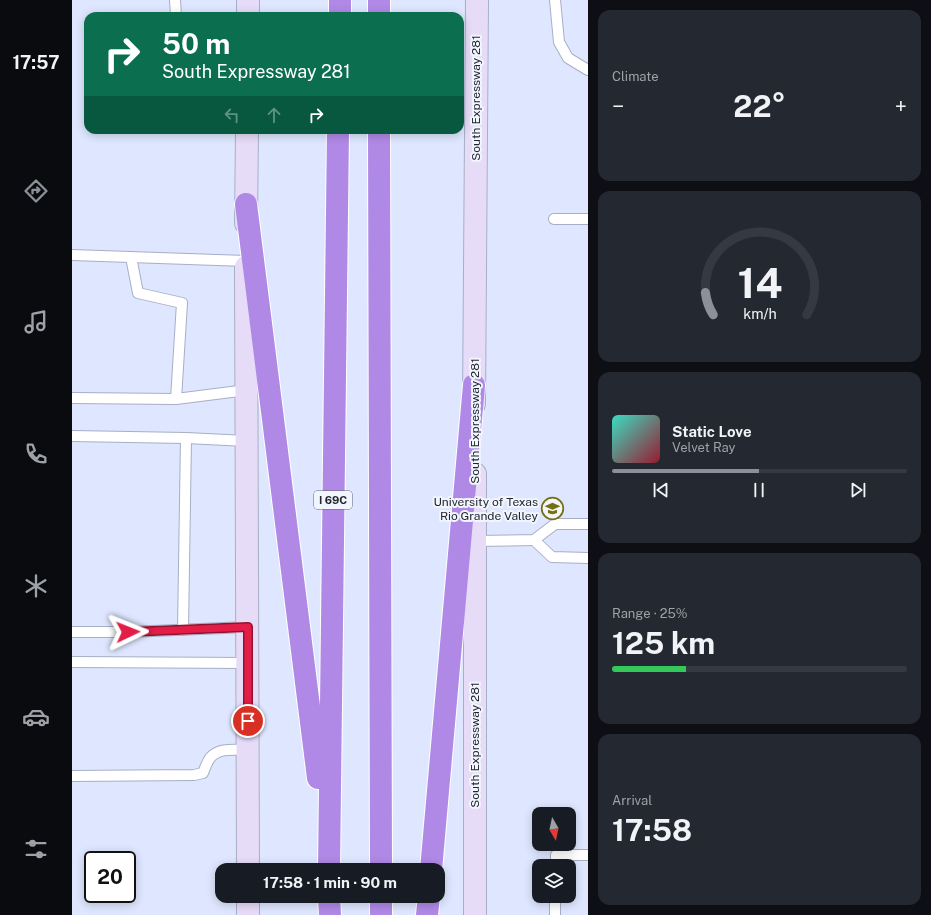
<!DOCTYPE html>
<html lang="en">
<head>
<meta charset="utf-8">
<style>
	body { margin:0; font-family:"Public Sans",sans-serif; background:#242831; color:#f1f3f6; height:100vh; display:flex; flex-direction:column; font-size:15px; white-space:nowrap }
	* { box-sizing:border-box; margin:0 }
	p { font-size:13px; color:#9ea1a6 }
	.icon { flex:none; width:22px; height:22px; fill:none; stroke:currentColor; stroke-width:2; stroke-linecap:round; stroke-linejoin:round }
	.map { position:relative; flex:1; overflow:hidden }
	.details { display:flex; flex-direction:column; gap:10px; padding:10px; background:#0d0f14; width:343px }
	.details>* { flex:none }
	.hud { position:absolute; left:12px; top:12px; width:380px; height:122px; border-radius:12px; box-shadow:0 2px 10px #0003; background:#0b6e4f; color:#fff; overflow:hidden }
	.needle { width:26px; rotate:171deg }
	.controls { position:absolute; left:460px; top:807px; display:grid; gap:8px }
	.controls a { display:grid; place-items:center; width:44px; height:44px; border-radius:8px; background:#171b24; box-shadow:0 2px 10px #0003; font-size:20px }
	.speed { position:absolute; left:12px; top:851px; display:flex; gap:8px; font-size:20px; font-weight:700; text-align:center }
	.speed>* { display:grid; place-content:center; width:52px; height:52px; border-radius:50%; background:#171b24; box-shadow:0 2px 10px #0003; line-height:1 }
	.speed .limit { border:2px solid #111; border-radius:6px; background:#fff; color:#111 }
	.pin { position:absolute; display:grid; place-items:center; width:34px; height:34px; color:#fff; margin:-17px; border:2px solid #fff; border-radius:50%; box-shadow:0 1px 4px #0007 }
	.me { position:absolute; width:44px; margin:-22px; rotate:88deg; stroke-linejoin:round; filter:drop-shadow(0 0 3px #0008) }
	.turn { display:flex; align-items:center; gap:14px; height:84px; padding:0 12px; font-size:18px }
	.turn .icon { width:52px; height:52px; stroke-width:2.5 }
	.turn b { display:block; font-size:28px; line-height:34px }
	.lanes { display:flex; align-items:center; height:38px; padding:0 12px; background:#0003; justify-content:center; gap:20px; direction:ltr }
	.lanes .off { opacity:.35 }
	.big { font-size:30px; font-weight:700; line-height:1.1 }
	.details .tile { flex:1; display:flex; flex-direction:column; justify-content:center; gap:6px; min-width:0; padding:0 14px; border-radius:12px; background:#242831 }
	.details .dial { align-items:center; gap:0 }
	.dial svg { height:104px; overflow:visible; fill:none; stroke:#363941; stroke-width:7; stroke-linecap:round; text-anchor:middle }
	.dial text { fill:#f1f3f6; stroke:none }
	.song { display:flex; align-items:center; gap:12px }
	.cover { width:48px; height:48px; border-radius:6px; background:linear-gradient(135deg,hsl(170 70% 55%),hsl(350 70% 35%)) }
	.played { height:4px; border-radius:2px; background:linear-gradient(90deg,#8c9099 50%,#363941 50%) }
	.keys { display:flex; justify-content:space-around; direction:ltr }
	.heat { display:flex; justify-content:space-between; align-items:center; font-size:22px; direction:ltr }
	.charge { height:6px; border-radius:3px; background:linear-gradient(90deg,#34c759 25%,#363941 0) }
	.trip { position:absolute; left:143px; top:863px; width:230px; height:40px; border-radius:12px; background:#171b24; box-shadow:0 2px 10px #0003; font-weight:700; line-height:40px; text-align:center }
	main { display:flex; flex:1; min-height:0 }
	.tab-bar { display:flex; flex-direction:column; width:72px; justify-content:space-around; align-items:center; background:#090b0e; color:#9ea1a6 }
	.tab-bar .icon { width:28px; height:28px }
	.tab-bar .selected { color:#8c9099 }
	.tab-bar b { font-size:18px; color:#f1f3f6 }
	.map>svg:first-child { display:block }
	.lines { fill:none; stroke-linecap:round; stroke-linejoin:round }
	.lane-casing { stroke:#a7afc5; stroke-width:12 }
	.secondary-casing { stroke:#a7afc5; stroke-width:24 }
	.highway-casing { stroke:#fff; stroke-width:24 }
	.lane { stroke:#fff; stroke-width:10 }
	.secondary { stroke:#e7dcf8; stroke-width:22 }
	.highway { stroke:#b089e6; stroke-width:22 }
	.route-casing { stroke:#92132f; stroke-width:10 }
	.route { stroke:#e11d48; stroke-width:7 }
	.labels { text-anchor:middle; dominant-baseline:central; stroke-width:4; stroke-linejoin:round; paint-order:stroke }
	.shield { fill:#f1f5fe; stroke:#61646c; stroke-width:1 }
	.shield-label { font-size:11px; font-weight:bold; fill:#23262e }
	.street-label { font-size:12px; fill:#23262e; stroke:#f1f5fe }
	.poi-label { font-size:12px; fill:#23262e; stroke:#f1f5fe; text-anchor:end }
</style>
</head>
<body>
<main>
<nav class="tab-bar">
<b>17:57</b>
<svg class="icon selected" aria-label="directions" viewBox="0 0 24 24"><path d="M12 3l9 9-9 9-9-9zM9 14v-3h6M13 9l2 2-2 2"/></svg>
<svg class="icon" aria-label="music" viewBox="0 0 24 24"><path d="M9 18V5l10-2v13"/><circle cx="6" cy="18" r="3"/><circle cx="16" cy="16" r="3"/></svg>
<svg class="icon" aria-label="phone" viewBox="0 0 24 24"><path d="M5 4h4l2 5-3 2q2 4 5 5l2-3 5 2v4C11 20 4 13 5 4z"/></svg>
<svg class="icon" aria-label="climate" viewBox="0 0 24 24"><path d="M12 3v18M4 7l16 10M4 17L20 7"/></svg>
<svg class="icon" aria-label="car" viewBox="0 0 24 24"><path d="M5 17H2v-5l4-1 3-4h7l3 4 3 1v5h-3M9 17h6M6 11h13"/><circle cx="7" cy="17" r="2"/><circle cx="17" cy="17" r="2"/></svg>
<svg class="icon" aria-label="filters" viewBox="0 0 24 24"><path d="M4 7h16M4 17h16"/><circle cx="9" cy="7" r="2"/><circle cx="15" cy="17" r="2"/></svg>
</nav>
<div class="map">
<svg width="516" height="915" viewBox="0 0 516 915">
	<rect width="100%" height="100%" fill="#dee7ff"/>
	<g class="lines">
		<defs>
			<g id="lane">
				<polyline points="103,0 104,16"/>
				<polyline points="483,0 487,42 496,58 516,70"/>
				<polyline points="482,219 516,219"/>
				<polyline points="0,255 174,261"/>
				<polyline points="59,257 66,293 110,303 104,399 175,390"/>
				<polyline points="0,398 104,399"/>
				<polyline points="0,436 114,438 175,441"/>
				<polyline points="462,540 480,557 516,558"/>
				<polyline points="403,541 462,540 483,524 516,524"/>
				<polyline points="111,630 114,438"/>
				<polyline points="0,632 56,632 176,627"/>
				<polyline points="0,662 176,663"/>
				<path d="M 0,776 L 122,775 L 131,773 C 133,768 135,762 138,758 C 147,747 163,750 176,750"/>
				<polyline points="484,866 484,855 516,855"/>
				<polyline points="483,915 483,896"/>
			</g>
			<g id="secondary">
				<polyline points="176,16 176,0"/>
				<polyline points="174,223 175,130"/>
				<polyline points="174,267 176,870"/>
				<polyline points="402,404 405,0"/>
				<polyline points="403,474 403,915"/>
				<polyline points="176,896 176,915"/>
			</g>
			<g id="highway">
				<polyline points="307,0 307,16"/>
				<polyline points="268,16 268,0"/>
				<polyline points="307,130 309,870"/>
				<polyline points="174,204 246,778"/>
				<polyline points="257,870 266,130"/>
				<polyline points="359,870 402,385"/>
				<polyline points="257,896 258,915"/>
				<polyline points="309,896 309,915"/>
				<polyline points="355,915 357,896"/>
			</g>
		</defs>
		<use href="#lane" class="lane-casing"/>
		<use href="#secondary" class="secondary-casing"/>
		<use href="#highway" class="highway-casing"/>
		<use href="#lane" class="lane"/>
		<use href="#secondary" class="secondary"/>
		<use href="#highway" class="highway"/>
	</g>
	<g class="lines">
		<defs>
			<polyline id="route" points="56,632 176,627 176,721"/>
		</defs>
		<use href="#route" class="route-casing"/>
		<use href="#route" class="route"/>
	</g>
	<defs>
		<symbol id="university-ring" viewBox="-11 -11 22 22"><circle r="9.5" fill="#f1f5fe" stroke="#766f0e" stroke-width="1.5"/><path d="M0-5L7-2L0 1L-7-2ZM-4 1L0 2.5L4 1V4Q0 6-4 4Z" fill="#766f0e"/></symbol>
	</defs>
	<g fill-rule="evenodd">
		<use href="#university-ring" x="468" y="496" width="25" height="25"/>
	</g>
	<g class="labels">
		<rect class="shield" x="242" y="491" width="38" height="18" rx="3"/>
		<g class="shield-label">
			<text x="261" y="500">I 69C</text>
		</g>
		<g class="street-label">
			<text transform="translate(404 98) rotate(-90)">South Expressway 281</text>
			<text transform="translate(403 421) rotate(-90)">South Expressway 281</text>
			<text transform="translate(403 745) rotate(-90)">South Expressway 281</text>
		</g>
		<g class="poi-label">
			<text x="466" y="502">University of Texas<tspan x="466" dy="14">Rio Grande Valley</tspan></text>
		</g>
	</g>
</svg>
<div class="controls">
<a><svg class="needle" viewBox="-14 -14 28 28"><path d="M0-13l5 13h-10z" fill="#e53935"/><path d="M0 13l5-13h-10z" fill="#9ea1a6"/></svg></a>
<a><svg class="icon" aria-label="layers" viewBox="0 0 24 24"><path d="M12 4l9 5-9 5-9-5zM3 14l9 5 9-5"/></svg></a>
</div>
<div class="speed"><div class="limit">20</div></div>
<div class="pin" style="left:176px;top:721px;background:#d93025"><svg class="icon" aria-label="arrive" viewBox="0 0 24 24"><path d="M6 21V4h12l-3 4 3 4H6"/></svg></div>
<svg class="me" style="left:56px;top:632px" viewBox="-20 -20 40 40"><path d="M0-17L14 15 0 8-14 15z" fill="#e11d48" stroke="#fff" stroke-width="4"/></svg>
<div class="trip">17:58 · 1 min · 90 m</div>
<div class="hud">
<div class="turn"><svg class="icon" aria-label="right" viewBox="0 0 24 24"><path d="M7 20v-9h11M14 6l5 5-5 5"/></svg><div><b>50 m</b>South Expressway 281</div></div>
<div class="lanes"><svg class="icon off" aria-label="left" viewBox="0 0 24 24"><path d="M17 20v-9H6M10 6l-5 5 5 5"/></svg><svg class="icon off" aria-label="ahead" viewBox="0 0 24 24"><path d="M12 20V5M6 11l6-6 6 6"/></svg><svg class="icon" aria-label="right" viewBox="0 0 24 24"><path d="M7 20v-9h11M14 6l5 5-5 5"/></svg></div>
</div>
</div>
<section class="details">
<div class="tile"><p>Climate</p>
<div class="heat"><a>−</a><b class="big">22°</b><a>+</a></div>
</div>
<div class="tile dial"><svg viewBox="0 0 100 80">
<path d="M14 69A42 42 0 1 1 86 69"/>
<path d="M14 69A42 42 0 0 1 8 52" stroke="#8c9099"/>
<text x="50" y="56" font-size="32" font-weight="700">14</text>
<text x="50" y="72" font-size="11">km/h</text>
</svg></div>
<div class="tile">
<div class="song"><i class="cover"></i><div><b>Static Love</b><p>Velvet Ray</p></div></div>
<div class="played"></div>
<div class="keys"><svg class="icon" aria-label="previous" viewBox="0 0 24 24"><path d="M18 5L8 12l10 7zM5 5v14"/></svg><svg class="icon" aria-label="pause" viewBox="0 0 24 24"><path d="M8 5v14M16 5v14"/></svg><svg class="icon" aria-label="next" viewBox="0 0 24 24"><path d="M6 5l10 7-10 7zM19 5v14"/></svg></div>
</div>
<div class="tile"><p>Range · 25%</p><b class="big">125 km</b><div class="charge"></div></div>
<div class="tile"><p>Arrival</p><b class="big">17:58</b></div>
</section>
</main>
</body>
</html>
